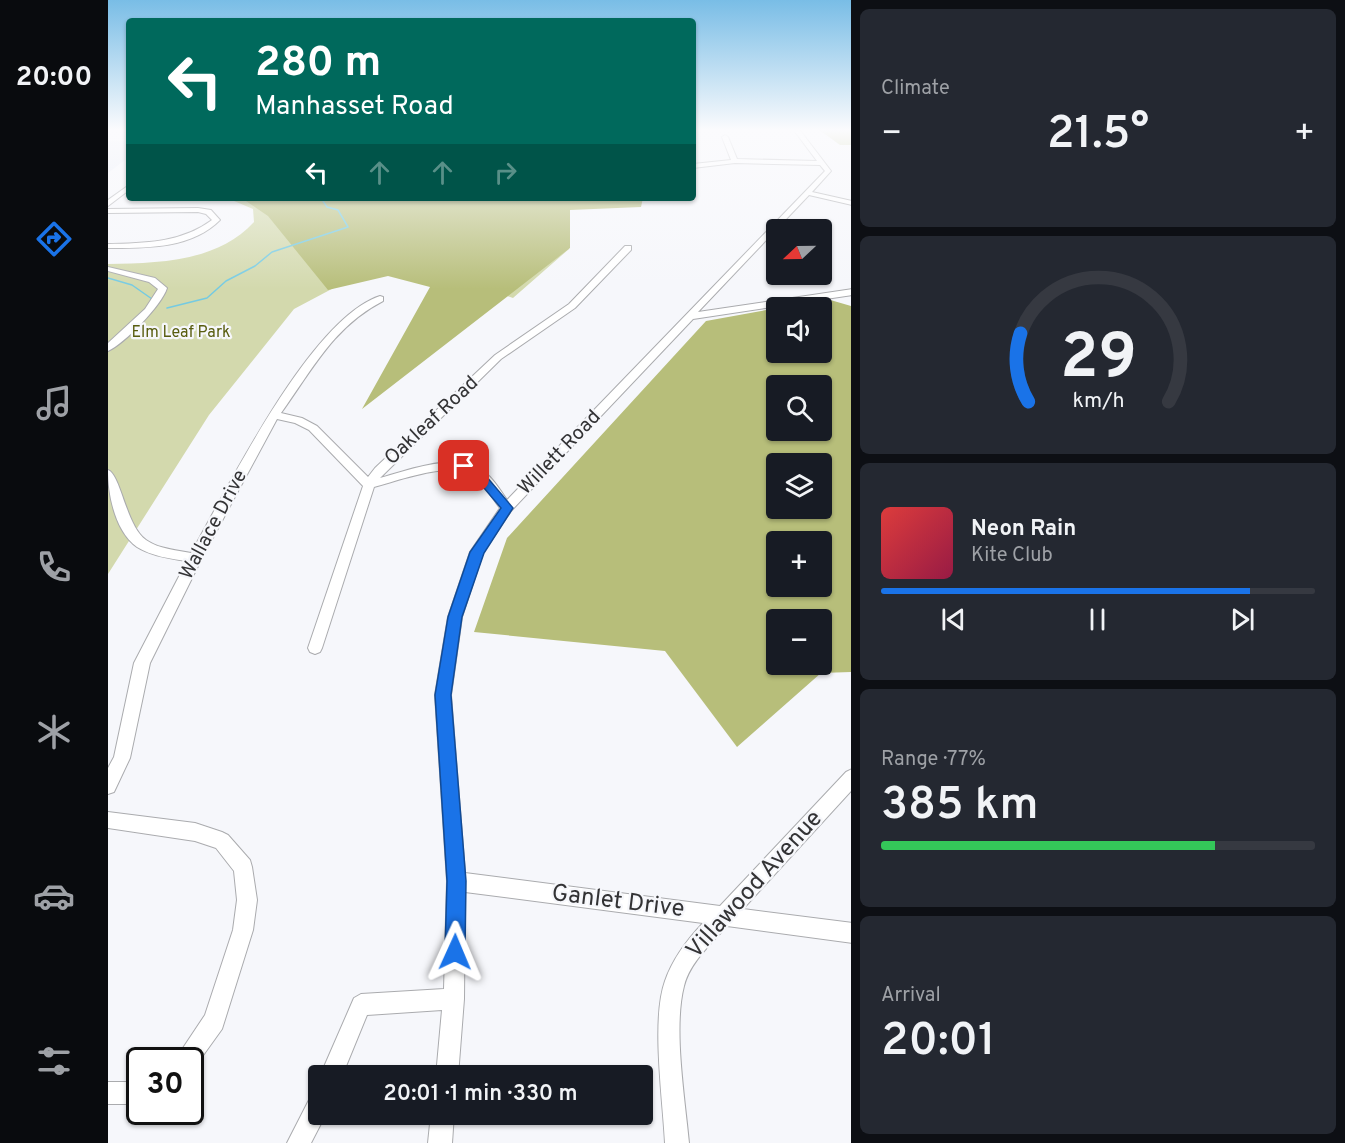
<!DOCTYPE html>
<html lang="en">
<head>
<meta charset="utf-8">
<style>
	body { margin:0; font-family:Overpass,sans-serif; background:#242831; color:#f1f3f6; height:100vh; display:flex; flex-direction:column; font-size:22px; white-space:nowrap }
	* { box-sizing:border-box; margin:0 }
	p { font-size:20px; color:#9ea1a6 }
	.icon { flex:none; width:33px; height:33px; fill:none; stroke:currentColor; stroke-width:2; stroke-linecap:round; stroke-linejoin:round }
	.map { position:relative; flex:1; overflow:hidden }
	.drawer { display:flex; flex-direction:column; gap:9px; padding:9px; background:#0d0f14; width:494px }
	.drawer>* { flex:none }
	.guide { position:absolute; left:18px; top:18px; width:570px; height:183px; border-radius:6px; box-shadow:0 2px 4px #0004; background:#00695c; color:#fff; overflow:hidden }
	.needle { width:39px; rotate:248deg }
	.fabs { position:absolute; left:658px; top:219px; display:grid; gap:12px }
	.fabs a { display:grid; place-items:center; width:66px; height:66px; border-radius:6px; background:#171b24; box-shadow:0 2px 4px #0004; font-size:30px }
	.speed { position:absolute; left:18px; top:1047px; display:flex; gap:12px; font-size:30px; font-weight:700; text-align:center }
	.speed>* { display:grid; place-content:center; width:78px; height:78px; border-radius:50%; background:#171b24; box-shadow:0 2px 4px #0004; line-height:1 }
	.speed .limit { border:3px solid #111; border-radius:9px; background:#fff; color:#111 }
	.pin { position:absolute; display:grid; place-items:center; width:51px; height:51px; color:#fff; margin:-26px; border-radius:12px; box-shadow:0 3px 9px #0006 }
	.me { position:absolute; width:66px; margin:-33px; rotate:1deg; stroke-linejoin:round; filter:drop-shadow(0 0 4px #0008) }
	.turn { display:flex; align-items:center; gap:21px; height:126px; padding:0 30px; font-size:27px }
	.turn .icon { width:78px; height:78px; stroke-width:2.5 }
	.turn b { display:block; font-size:42px; line-height:51px }
	.lanes { display:flex; align-items:center; height:57px; padding:0 30px; background:#0003; justify-content:center; gap:30px; direction:ltr }
	.lanes .off { opacity:.35 }
	.big { font-size:45px; font-weight:600; line-height:1.1 }
	.drawer .card { flex:1; display:flex; flex-direction:column; justify-content:center; gap:9px; min-width:0; padding:0 21px; border-radius:9px; background:#242831 }
	.drawer .dial { align-items:center; gap:0 }
	.dial svg { height:156px; overflow:visible; fill:none; stroke:#363941; stroke-width:7; stroke-linecap:round; text-anchor:middle }
	.dial text { fill:#f1f3f6; stroke:none }
	.song { display:flex; align-items:center; gap:18px }
	.cover { width:72px; height:72px; border-radius:9px; background:linear-gradient(135deg,hsl(0 70% 55%),hsl(340 70% 35%)) }
	.played { height:6px; border-radius:3px; background:linear-gradient(90deg,#1a73e8 85%,#363941 85%) }
	.keys { display:flex; justify-content:space-around; direction:ltr }
	.heat { display:flex; justify-content:space-between; align-items:center; font-size:33px; direction:ltr }
	.charge { height:9px; border-radius:4px; background:linear-gradient(90deg,#34c759 77%,#363941 0) }
	.trip { position:absolute; left:200px; top:1065px; width:345px; height:60px; border-radius:6px; background:#171b24; box-shadow:0 2px 4px #0004; font-weight:600; line-height:60px; text-align:center }
	main { display:flex; flex:1; min-height:0 }
	.tab-bar { display:flex; flex-direction:column; width:108px; justify-content:space-around; align-items:center; background:#090b0e; color:#9ea1a6 }
	.tab-bar .icon { width:42px; height:42px }
	.tab-bar .current { color:#1a73e8 }
	.tab-bar b { font-size:27px; color:#f1f3f6 }
	.map>svg:first-child { display:block }
	.built { fill:#e7ebf5 }
	.green { fill:#d3d9ad }
	.forest { fill:#b7be7a; fill-rule:evenodd }
	.lines { fill:none; stroke-linecap:round; stroke-linejoin:round }
	.stream { stroke:#74cae2; stroke-width:1.5 }
	.minor-casing { stroke:#aaabae; stroke-width:2 }
	.minor { fill:#fff; fill-rule:evenodd }
	.route { fill:#1a73e8; stroke:#114b97; stroke-width:1.5 }
	.labels { text-anchor:middle; dominant-baseline:central; stroke-width:4.5; stroke-linejoin:round; paint-order:stroke }
	.far-park-label { font-size:16px; fill:#585d0f; stroke:#f6f7fb }
	.street-label { font-size:20px; fill:#333335; stroke:#f6f7fb }
	.near-street-label { font-size:24px; fill:#333335; stroke:#f6f7fb }
</style>
</head>
<body>
<main>
<nav class="tab-bar">
<b>20:00</b>
<svg class="icon current" aria-label="directions" viewBox="0 0 24 24"><path d="M12 3l9 9-9 9-9-9zM9 14v-3h6M13 9l2 2-2 2"/></svg>
<svg class="icon" aria-label="music" viewBox="0 0 24 24"><path d="M9 18V5l10-2v13"/><circle cx="6" cy="18" r="3"/><circle cx="16" cy="16" r="3"/></svg>
<svg class="icon" aria-label="phone" viewBox="0 0 24 24"><path d="M5 4h4l2 5-3 2q2 4 5 5l2-3 5 2v4C11 20 4 13 5 4z"/></svg>
<svg class="icon" aria-label="climate" viewBox="0 0 24 24"><path d="M12 3v18M4 7l16 10M4 17L20 7"/></svg>
<svg class="icon" aria-label="car" viewBox="0 0 24 24"><path d="M5 17H2v-5l4-1 3-4h7l3 4 3 1v5h-3M9 17h6M6 11h13"/><circle cx="7" cy="17" r="2"/><circle cx="17" cy="17" r="2"/></svg>
<svg class="icon" aria-label="filters" viewBox="0 0 24 24"><path d="M4 7h16M4 17h16"/><circle cx="9" cy="7" r="2"/><circle cx="15" cy="17" r="2"/></svg>
</nav>
<div class="map">
<svg width="744" height="1143" viewBox="0 0 744 1143">
	<rect width="100%" height="100%" fill="#f6f7fb"/>
	<polygon class="built" points="0,141 21,141 21,157 0,173"/>
	<path class="green" d="M 119,198 L 279,198 L 441,248 L 461,249 L 405,298 L 284,257 L 186,309 L 101,415 L 0,574 L 0,264 C 51,263 109,262 146,222 L 145,209 Z"/>
	<g class="forest">
		<polygon points="710,129 743,129 743,145 732,145"/>
		<polygon points="111,198 535,198 533,207 462,210 462,248 254,409 322,287 280,276 220,290 160,216 135,199"/>
		<path d="M 719,299 L 743,306 L 743,672 L 713,673 L 629,747 L 557,651 L 366,632 L 399,538 L 598,321 L 669,308 L 669,352 L 714,352 L 714,308 L 671,307 ZM 669,386 L 714,386 L 714,430 L 669,430 ZM 669,464 L 714,464 L 714,508 L 669,508 ZM 669,542 L 714,542 L 714,586 L 669,586 ZM 669,620 L 714,620 L 714,664 L 669,664 Z"/>
	</g>
	<g class="lines">
		<g class="stream">
			<polyline points="0,278 24,285 44,299"/>
			<polyline points="59,308 99,298 118,281 147,266 164,252 240,227 230,210 219,207 213,198"/>
		</g>
		<defs>
			<g id="minor">
				<path d="M 685,129 L 691,129 L 723,171 L 704,192 L 744,201 L 744,205 L 701,195 L 590,312 L 744,289 L 744,295 L 585,319 L 403,511 L 375,553 L 354,617 L 343,695 L 357,873 L 612,906 L 738,772 L 744,769 L 744,790 L 635,909 L 744,923 L 744,943 L 619,926 C 603,944 582,962 576,986 C 565,1028 577,1099 581,1143 L 557,1143 C 555,1100 543,1020 557,981 C 565,958 579,940 595,923 L 357,892 L 356,999 L 350,1076 L 328,1076 L 334,1010 L 259,1015 L 234,1076 L 212,1076 L 246,998 L 253,994 L 336,989 L 339,881 L 327,695 L 340,617 L 362,552 L 392,508 C 384,498 377,484 366,476 C 344,460 290,481 266,487 L 214,648 L 212,652 L 207,654 L 202,652 L 200,648 L 255,486 L 201,430 L 187,423 L 169,419 L 94,558 L 42,663 L 22,758 L 6,792 L 0,794 L 0,768 L 6,757 L 26,663 L 79,561 C 63,559 43,556 29,547 C 7,531 0,495 0,470 C 13,475 18,526 38,540 C 51,549 68,550 83,553 C 120,488 202,319 272,296 L 275,297 L 275,301 C 226,326 204,370 173,413 L 194,418 L 209,426 L 260,477 L 267,468 L 387,355 L 461,304 L 517,246 L 523,246 L 523,250 L 467,308 L 393,359 L 272,478 C 301,470 343,453 372,469 C 383,475 392,490 399,500 L 717,171 L 712,165 L 627,163 L 585,168 L 585,164 L 623,160 L 614,137 L 617,135 L 620,137 L 629,159 L 709,161 Z"/>
				<polygon points="21,185 21,190 0,206 0,200"/>
				<path d="M 90,208 L 103,210 L 112,220 C 83,249 38,248 0,248 L 0,244 C 37,243 73,243 104,220 L 98,214 L 90,212 L 0,213 L 0,209 Z"/>
				<path d="M 0,267 L 47,278 L 59,288 C 54,305 16,344 0,351 L 0,343 L 37,309 L 50,289 L 41,282 L 0,271 Z"/>
				<polygon points="0,812 87,823 114,832 120,835 142,860 144,867 149,900 145,930 114,1029 86,1068 82,1069 82,1060 67,1060 97,1015 125,930 129,900 126,871 108,848 87,841 0,828"/>
				<polygon points="32,1078 32,1100 18,1104 0,1104 0,1082 18,1082"/>
				<polygon points="210,1095 210,1114 218,1114 203,1143 179,1143 202,1098"/>
				<polygon points="323,1114 346,1114 344,1143 320,1143"/>
			</g>
		</defs>
		<use href="#minor" class="minor-casing"/>
		<use href="#minor" class="minor"/>
	</g>
	<linearGradient id="sky" x2="0" y2="1"><stop stop-color="#79bde6"/><stop offset="0.45" stop-color="#fbfbfd"/><stop offset="1" stop-color="#fbfbfd" stop-opacity="0"/></linearGradient>
	<rect width="744" height="289" fill="url(#sky)"/>
	<polygon class="route" points="356,462 373,470 405,508 376,553 354,617 343,695 358,881 357,952 354,959 347,962 340,959 337,952 339,881 327,695 340,617 362,552 393,508 365,475 350,466"/>
	<g class="labels">
		<g class="far-park-label">
			<text x="73" y="333">Elm Leaf Park</text>
		</g>
		<g class="street-label">
			<text transform="translate(324 421) rotate(-43)">Oakleaf Road</text>
			<text transform="translate(452 453) rotate(-46)">Willett Road</text>
			<text transform="translate(106 525) rotate(-62)">Wallace Drive</text>
		</g>
		<g class="near-street-label">
			<text transform="translate(647 885) rotate(-48)">Villawood Avenue</text>
			<text transform="translate(510 902) rotate(7)">Ganlet Drive</text>
		</g>
	</g>
</svg>
<div class="fabs">
<a><svg class="needle" viewBox="-14 -14 28 28"><path d="M0-13l5 13h-10z" fill="#e53935"/><path d="M0 13l5-13h-10z" fill="#9ea1a6"/></svg></a>
<a><svg class="icon" aria-label="sound" viewBox="0 0 24 24"><path d="M4 9h4l5-4v14l-5-4H4zM17 9q2 3 0 6"/></svg></a>
<a><svg class="icon" aria-label="search" viewBox="0 0 24 24"><circle cx="10" cy="10" r="6"/><path d="M15 15l6 6"/></svg></a>
<a><svg class="icon" aria-label="layers" viewBox="0 0 24 24"><path d="M12 4l9 5-9 5-9-5zM3 14l9 5 9-5"/></svg></a>
<a>+</a>
<a>−</a>
</div>
<div class="speed"><div class="limit">30</div></div>
<div class="pin" style="left:356px;top:466px;background:#d93025"><svg class="icon" aria-label="arrive" viewBox="0 0 24 24"><path d="M6 21V4h12l-3 4 3 4H6"/></svg></div>
<svg class="me" style="left:347px;top:952px" viewBox="-20 -20 40 40"><path d="M0-17L14 15 0 8-14 15z" fill="#1a73e8" stroke="#fff" stroke-width="4"/></svg>
<div class="trip">20:01 · 1 min · 330 m</div>
<div class="guide">
<div class="turn"><svg class="icon" aria-label="left" viewBox="0 0 24 24"><path d="M17 20v-9H6M10 6l-5 5 5 5"/></svg><div><b>280 m</b>Manhasset Road</div></div>
<div class="lanes"><svg class="icon" aria-label="left" viewBox="0 0 24 24"><path d="M17 20v-9H6M10 6l-5 5 5 5"/></svg><svg class="icon off" aria-label="ahead" viewBox="0 0 24 24"><path d="M12 20V5M6 11l6-6 6 6"/></svg><svg class="icon off" aria-label="ahead" viewBox="0 0 24 24"><path d="M12 20V5M6 11l6-6 6 6"/></svg><svg class="icon off" aria-label="right" viewBox="0 0 24 24"><path d="M7 20v-9h11M14 6l5 5-5 5"/></svg></div>
</div>
</div>
<section class="drawer">
<div class="card"><p>Climate</p>
<div class="heat"><a>−</a><b class="big">21.5°</b><a>+</a></div>
</div>
<div class="card dial"><svg viewBox="0 0 100 80">
<path d="M14 69A42 42 0 1 1 86 69"/>
<path d="M14 69A42 42 0 0 1 10 34" stroke="#1a73e8"/>
<text x="50" y="56" font-size="32" font-weight="700">29</text>
<text x="50" y="72" font-size="11">km/h</text>
</svg></div>
<div class="card">
<div class="song"><i class="cover"></i><div><b>Neon Rain</b><p>Kite Club</p></div></div>
<div class="played"></div>
<div class="keys"><svg class="icon" aria-label="previous" viewBox="0 0 24 24"><path d="M18 5L8 12l10 7zM5 5v14"/></svg><svg class="icon" aria-label="pause" viewBox="0 0 24 24"><path d="M8 5v14M16 5v14"/></svg><svg class="icon" aria-label="next" viewBox="0 0 24 24"><path d="M6 5l10 7-10 7zM19 5v14"/></svg></div>
</div>
<div class="card"><p>Range · 77%</p><b class="big">385 km</b><div class="charge"></div></div>
<div class="card"><p>Arrival</p><b class="big">20:01</b></div>
</section>
</main>
</body>
</html>
